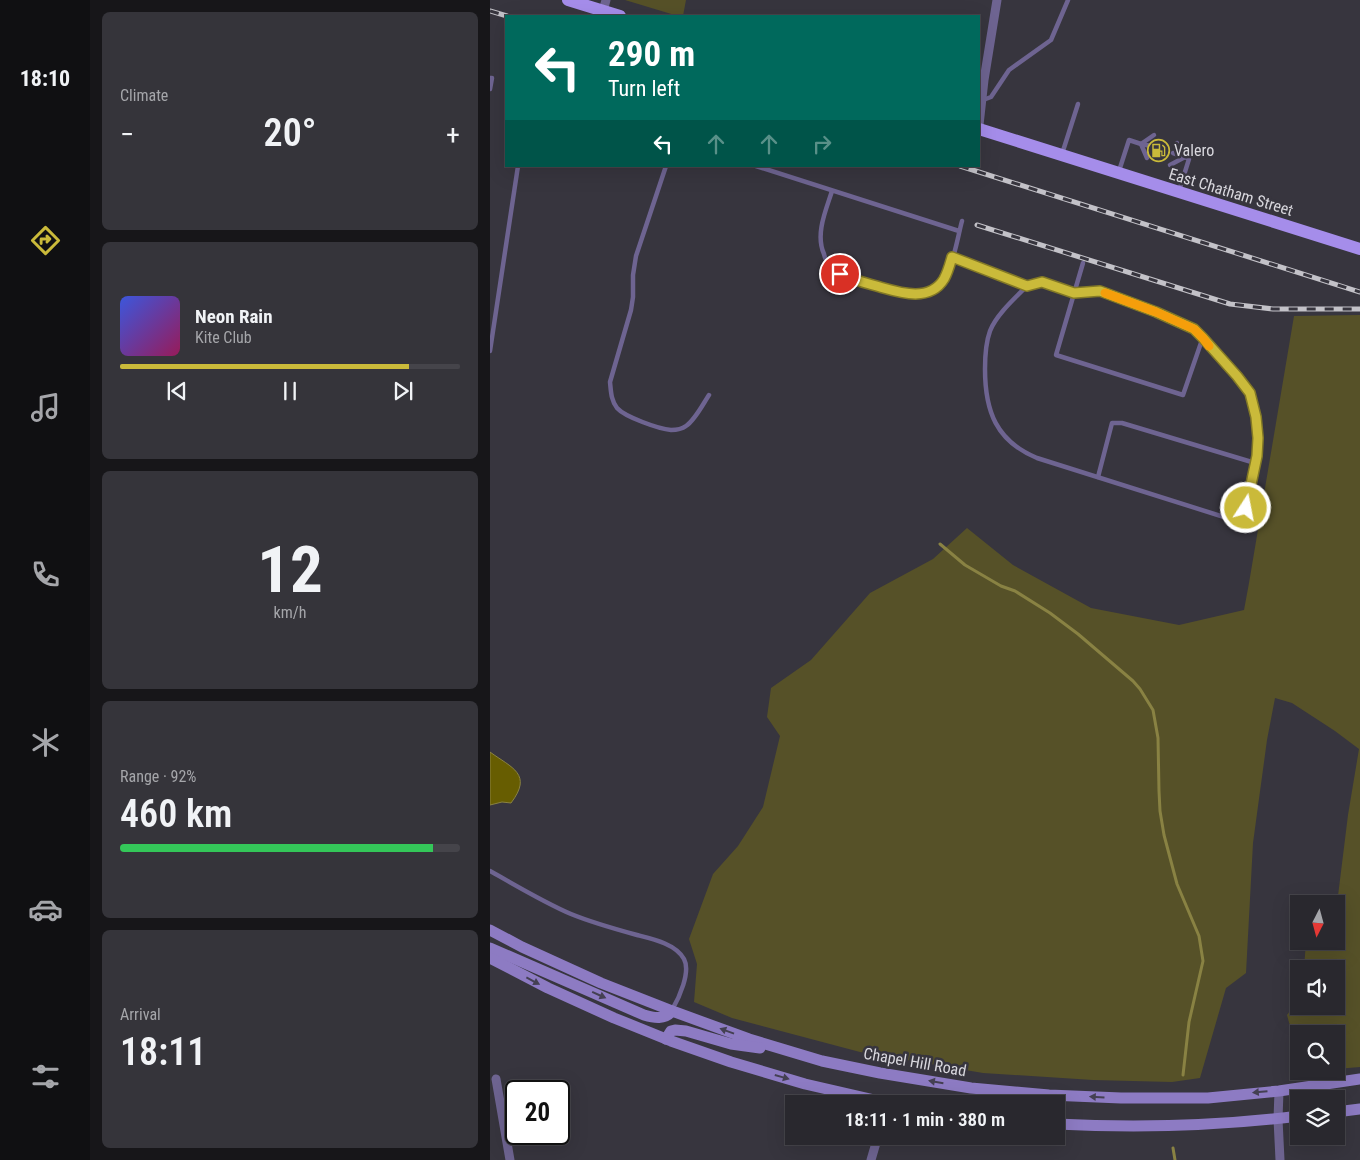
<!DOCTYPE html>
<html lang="en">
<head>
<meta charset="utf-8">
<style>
	body { margin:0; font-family:"Roboto Condensed",sans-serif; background:#35343a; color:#f1f3f6; height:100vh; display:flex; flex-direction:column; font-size:19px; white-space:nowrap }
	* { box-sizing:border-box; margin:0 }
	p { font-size:16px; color:#a5a6aa }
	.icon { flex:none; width:28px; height:28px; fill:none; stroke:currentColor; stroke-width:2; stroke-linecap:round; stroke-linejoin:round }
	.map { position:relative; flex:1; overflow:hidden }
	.details { display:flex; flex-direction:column; gap:12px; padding:12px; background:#171619; width:400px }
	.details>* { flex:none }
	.top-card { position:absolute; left:15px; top:15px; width:475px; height:152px; border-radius:0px; box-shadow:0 5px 20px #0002,0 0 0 1px #45444a; background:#00695c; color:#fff; overflow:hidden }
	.needle { width:32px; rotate:186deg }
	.fabs { position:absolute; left:800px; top:895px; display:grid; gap:10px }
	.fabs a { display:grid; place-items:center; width:55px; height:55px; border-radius:0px; background:#29282e; box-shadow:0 5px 20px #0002,0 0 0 1px #45444a; font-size:25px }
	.speed { position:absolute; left:15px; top:1080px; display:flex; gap:10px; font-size:25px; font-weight:700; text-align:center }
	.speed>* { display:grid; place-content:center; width:65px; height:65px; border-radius:50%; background:#29282e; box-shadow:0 5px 20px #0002,0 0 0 1px #45444a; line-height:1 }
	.speed .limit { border:2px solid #111; border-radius:8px; background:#fff; color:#111 }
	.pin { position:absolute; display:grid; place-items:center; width:42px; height:42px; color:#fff; margin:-21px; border:2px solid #fff; border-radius:50%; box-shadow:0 1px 5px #0007 }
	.me { position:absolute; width:55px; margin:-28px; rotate:11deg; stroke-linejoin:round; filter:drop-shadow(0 0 4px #0008) }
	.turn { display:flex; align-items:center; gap:18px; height:105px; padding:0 20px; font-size:22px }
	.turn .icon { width:65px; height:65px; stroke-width:2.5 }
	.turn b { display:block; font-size:35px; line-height:42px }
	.lanes { display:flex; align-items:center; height:48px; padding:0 20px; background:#0003; justify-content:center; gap:25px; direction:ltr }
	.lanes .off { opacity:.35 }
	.big { font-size:38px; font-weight:600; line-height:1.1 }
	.details .card { flex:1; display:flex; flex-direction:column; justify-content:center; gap:8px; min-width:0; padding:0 18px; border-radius:8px; background:#35343a }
	.details .dial { align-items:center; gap:0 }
	.dial b { font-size:65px; line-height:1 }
	.song { display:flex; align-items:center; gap:15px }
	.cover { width:60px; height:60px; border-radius:8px; background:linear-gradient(135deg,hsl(230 70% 55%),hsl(330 70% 35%)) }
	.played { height:5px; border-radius:2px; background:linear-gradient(90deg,#caba3a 85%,#45444a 85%) }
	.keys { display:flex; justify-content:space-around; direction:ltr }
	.heat { display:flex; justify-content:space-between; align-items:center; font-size:28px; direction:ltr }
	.charge { height:8px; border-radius:4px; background:linear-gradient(90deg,#34c759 92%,#45444a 0) }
	.trip { position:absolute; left:295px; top:1095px; width:280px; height:50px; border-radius:0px; background:#29282e; box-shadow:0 5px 20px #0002,0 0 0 1px #45444a; font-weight:600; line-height:50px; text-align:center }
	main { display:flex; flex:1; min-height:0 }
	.tabs { display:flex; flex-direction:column; width:90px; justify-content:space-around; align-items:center; background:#101012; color:#a5a6aa }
	.tabs .icon { width:35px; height:35px }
	.tabs .current { color:#caba3a }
	.tabs b { font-size:22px; color:#f1f3f6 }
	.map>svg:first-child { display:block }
	.green { fill:#565128 }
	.water { fill:#675d01; stroke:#898243 }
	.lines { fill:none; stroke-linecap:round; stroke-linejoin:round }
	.stream { stroke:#898243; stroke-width:3 }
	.service { stroke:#6e6491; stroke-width:4.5 }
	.minor { stroke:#6e6491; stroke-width:9 }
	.secondary { stroke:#8d7bc3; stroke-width:11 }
	.primary { stroke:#a58dea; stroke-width:12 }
	.rail-casing { stroke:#c3c2c8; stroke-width:5 }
	.rail { stroke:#37353e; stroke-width:3; stroke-dasharray:9; stroke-linecap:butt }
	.oneway { fill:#444052 }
	.route-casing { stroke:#837926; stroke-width:12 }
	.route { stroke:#caba3a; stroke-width:9 }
	.slow { stroke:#f59e0b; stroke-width:9 }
	.labels { text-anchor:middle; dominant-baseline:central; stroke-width:5; stroke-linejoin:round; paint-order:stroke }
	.poi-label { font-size:16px; fill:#d9d8de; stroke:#37353e; text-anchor:start }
	.street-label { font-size:16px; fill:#d9d8de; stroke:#37353e }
</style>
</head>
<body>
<main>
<nav class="tabs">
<b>18:10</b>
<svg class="icon current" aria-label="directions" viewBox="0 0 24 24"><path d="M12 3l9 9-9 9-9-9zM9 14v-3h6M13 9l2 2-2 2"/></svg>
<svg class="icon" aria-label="music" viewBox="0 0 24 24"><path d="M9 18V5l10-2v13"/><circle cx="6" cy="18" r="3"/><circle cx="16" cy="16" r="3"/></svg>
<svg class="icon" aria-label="phone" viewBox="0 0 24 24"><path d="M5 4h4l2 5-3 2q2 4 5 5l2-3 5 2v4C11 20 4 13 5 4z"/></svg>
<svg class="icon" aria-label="climate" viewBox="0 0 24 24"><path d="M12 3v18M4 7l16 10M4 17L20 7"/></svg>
<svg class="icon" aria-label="car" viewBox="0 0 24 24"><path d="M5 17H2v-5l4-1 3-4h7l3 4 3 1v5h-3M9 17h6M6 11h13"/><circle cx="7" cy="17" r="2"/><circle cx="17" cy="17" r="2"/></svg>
<svg class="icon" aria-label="filters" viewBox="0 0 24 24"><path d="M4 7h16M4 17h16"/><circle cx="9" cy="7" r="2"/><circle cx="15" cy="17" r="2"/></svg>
</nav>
<section class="details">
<div class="card"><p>Climate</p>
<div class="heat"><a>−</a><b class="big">20°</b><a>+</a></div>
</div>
<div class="card">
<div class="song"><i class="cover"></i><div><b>Neon Rain</b><p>Kite Club</p></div></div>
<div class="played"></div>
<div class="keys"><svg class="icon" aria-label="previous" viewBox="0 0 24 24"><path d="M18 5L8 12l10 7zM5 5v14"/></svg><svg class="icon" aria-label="pause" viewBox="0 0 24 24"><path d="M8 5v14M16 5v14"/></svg><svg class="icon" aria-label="next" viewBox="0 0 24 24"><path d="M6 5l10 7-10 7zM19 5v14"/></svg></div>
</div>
<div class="card dial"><b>12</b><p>km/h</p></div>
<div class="card"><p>Range · 92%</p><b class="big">460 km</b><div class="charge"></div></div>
<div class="card"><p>Arrival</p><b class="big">18:11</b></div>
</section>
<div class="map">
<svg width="870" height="1160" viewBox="0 0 870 1160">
	<rect width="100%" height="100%" fill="#37353e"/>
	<g class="green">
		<polygon points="135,0 196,0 193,16 188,16"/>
		<polygon points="870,315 870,1067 846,1069 846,1034 809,1034 809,1059 797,1015 809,999 809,1006 846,1006 846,969 814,969 816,941 846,941 846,912 858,815 869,749 845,731 802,703 785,698 777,740 763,843 756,973 736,988 710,1078 682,1082 603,1080 493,1073 370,1052 242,1018 204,1002 207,964 199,939 223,874 248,846 273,807 290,736 277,717 281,688 321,660 380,593 443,559 477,528 523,565 601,608 689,625 754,610 759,583 804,316"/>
	</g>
	<path class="water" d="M 0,752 C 22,768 43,774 21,803 L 12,802 L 0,805 Z"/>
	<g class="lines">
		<g class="stream">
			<polyline points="450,544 475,565 511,586 525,591 560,613 588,634 643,681 650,689 663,710 668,738 669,791 670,811 674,835 687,884 709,936 713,961 699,1022 693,1075"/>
			<polyline points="683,1148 685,1160"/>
		</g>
		<g class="service">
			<polyline points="0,78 2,78 0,89"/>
			<polyline points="493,100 501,97 519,70 561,40 578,0"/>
			<polyline points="687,143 695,157"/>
			<polyline points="651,144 664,135"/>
			<polyline points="651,144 661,146"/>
			<polyline points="683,153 695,157"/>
			<polyline points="572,154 588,104"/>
			<polyline points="680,165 695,157 699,159 689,191"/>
			<path d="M 176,166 L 146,256 L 143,275 L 143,297 L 141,310 L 120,382 C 121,392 121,400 127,408 C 135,417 169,429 181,430 C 186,430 192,429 196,426 C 205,420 213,404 219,395"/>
			<polyline points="266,166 469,231"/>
			<polyline points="629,171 639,140 651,144 657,158"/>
			<path d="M 342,191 C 336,210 325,234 334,254 C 335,259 338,264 341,267 C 352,279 408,295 424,294 C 433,294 442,291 448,285 C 463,272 467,239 472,221"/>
			<path d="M 462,257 L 537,286 L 552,282 L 584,293 L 610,291 L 666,312 L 704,329 L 713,337 L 718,344 L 747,375 L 760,393 L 766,417 L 768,438 L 767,456 L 753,523 L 547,458 C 506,441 495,411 495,369 C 495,356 496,342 500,331 C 506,315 525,298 537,286"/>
			<polyline points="593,263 566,355 693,395 713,337"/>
			<polyline points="0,351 28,166"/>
			<polyline points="608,477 622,423 632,423 765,463"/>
			<path d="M 0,871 C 27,886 53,902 81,914 C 103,923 125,929 147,935 C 163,939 186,944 194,959 C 201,972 189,998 182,1010"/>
		</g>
		<g class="minor">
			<polyline points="113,11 116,0"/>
			<polyline points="489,125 494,80 507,0"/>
			<polyline points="6,1079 20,1160"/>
			<polyline points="789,1091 788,1119 790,1160"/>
			<polyline points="381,1160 388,1136"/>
		</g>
		<g class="secondary">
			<polyline points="0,930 32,947 111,983 185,1012 259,1039 332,1061 390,1073 481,1088 559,1095 631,1098 718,1098 789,1091 870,1079"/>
			<path d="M 0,948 L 154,1015 C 164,1018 175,1020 182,1011"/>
			<polyline points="0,958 58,988 124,1018 181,1041 241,1062 315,1084 402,1104"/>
			<polyline points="176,1039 181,1031 185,1030 196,1031 241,1044 270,1048"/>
			<polyline points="846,1112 870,1109"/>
			<path d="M 566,1124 C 647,1128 729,1126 809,1116"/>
		</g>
		<g class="primary">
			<polyline points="78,0 130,16"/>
			<polyline points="489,129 870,249"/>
		</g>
		<defs>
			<g id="rail">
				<polyline points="0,11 17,16"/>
				<polyline points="470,166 870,292"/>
				<polyline points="487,225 740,304 783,309 870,309"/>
			</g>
		</defs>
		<use href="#rail" class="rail-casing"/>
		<use href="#rail" class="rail"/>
	</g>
	<defs><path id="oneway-solid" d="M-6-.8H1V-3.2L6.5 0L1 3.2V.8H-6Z" transform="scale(1.25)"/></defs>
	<g class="oneway">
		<use href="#oneway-solid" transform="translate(43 981) rotate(28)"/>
		<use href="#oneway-solid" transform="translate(109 995) rotate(24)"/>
		<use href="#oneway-solid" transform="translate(237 1031) rotate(-160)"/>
		<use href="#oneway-solid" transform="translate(292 1077) rotate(16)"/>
		<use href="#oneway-solid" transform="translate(446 1082) rotate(-170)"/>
		<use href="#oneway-solid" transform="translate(770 1092) rotate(175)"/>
		<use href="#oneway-solid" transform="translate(607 1097) rotate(-177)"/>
	</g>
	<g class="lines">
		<defs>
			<path id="route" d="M 350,274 C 363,280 376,283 390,287 C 411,293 440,302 454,279 C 458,272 460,264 462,257 L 537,286 L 552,282 L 584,293 L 610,291 L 666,312 L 704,329 L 713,338 L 747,376 L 760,393 L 766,417 L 768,438 L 767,456 L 756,508"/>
		</defs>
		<use href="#route" class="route-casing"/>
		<use href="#route" class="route"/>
		<polyline class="slow" points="615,293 666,312 704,329 713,338 719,346"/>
	</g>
	<defs>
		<symbol id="fuel-ring" viewBox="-11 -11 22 22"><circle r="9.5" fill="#37353e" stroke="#caba3a" stroke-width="1.5"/><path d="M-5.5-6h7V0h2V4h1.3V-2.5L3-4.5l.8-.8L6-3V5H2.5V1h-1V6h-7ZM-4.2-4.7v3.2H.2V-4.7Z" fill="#caba3a"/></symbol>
	</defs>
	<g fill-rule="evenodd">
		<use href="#fuel-ring" x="656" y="138" width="25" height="25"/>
	</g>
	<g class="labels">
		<g class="poi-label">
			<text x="684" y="150">Valero</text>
		</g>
		<g class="street-label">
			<text transform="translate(741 192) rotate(17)">East Chatham Street</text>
			<text transform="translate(425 1062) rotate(10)">Chapel Hill Road</text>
		</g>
	</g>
</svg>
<div class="fabs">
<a><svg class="needle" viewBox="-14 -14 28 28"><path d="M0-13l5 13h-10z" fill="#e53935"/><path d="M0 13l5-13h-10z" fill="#a5a6aa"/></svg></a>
<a><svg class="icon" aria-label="sound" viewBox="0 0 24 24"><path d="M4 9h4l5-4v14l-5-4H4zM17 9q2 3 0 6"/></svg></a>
<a><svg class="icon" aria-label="search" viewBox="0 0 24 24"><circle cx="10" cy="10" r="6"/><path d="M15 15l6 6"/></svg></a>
<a><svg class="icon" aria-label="layers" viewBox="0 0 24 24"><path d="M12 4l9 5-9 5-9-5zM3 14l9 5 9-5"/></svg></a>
</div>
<div class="speed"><div class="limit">20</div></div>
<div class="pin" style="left:350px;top:274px;background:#d93025"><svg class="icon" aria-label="arrive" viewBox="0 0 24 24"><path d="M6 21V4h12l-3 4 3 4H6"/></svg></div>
<svg class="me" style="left:756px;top:508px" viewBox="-20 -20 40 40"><circle r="17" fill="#caba3a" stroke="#fff" stroke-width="3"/><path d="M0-11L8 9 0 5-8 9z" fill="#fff"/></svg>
<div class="trip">18:11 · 1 min · 380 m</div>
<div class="top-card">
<div class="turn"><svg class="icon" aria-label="left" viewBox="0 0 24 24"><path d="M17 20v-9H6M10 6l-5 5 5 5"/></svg><div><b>290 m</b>Turn left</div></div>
<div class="lanes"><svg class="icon" aria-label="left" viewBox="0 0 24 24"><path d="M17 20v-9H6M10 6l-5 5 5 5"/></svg><svg class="icon off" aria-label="ahead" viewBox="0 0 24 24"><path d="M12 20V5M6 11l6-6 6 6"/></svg><svg class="icon off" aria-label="ahead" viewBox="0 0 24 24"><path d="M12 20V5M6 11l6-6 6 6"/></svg><svg class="icon off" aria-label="right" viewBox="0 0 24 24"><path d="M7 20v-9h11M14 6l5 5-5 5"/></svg></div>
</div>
</div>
</main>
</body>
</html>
